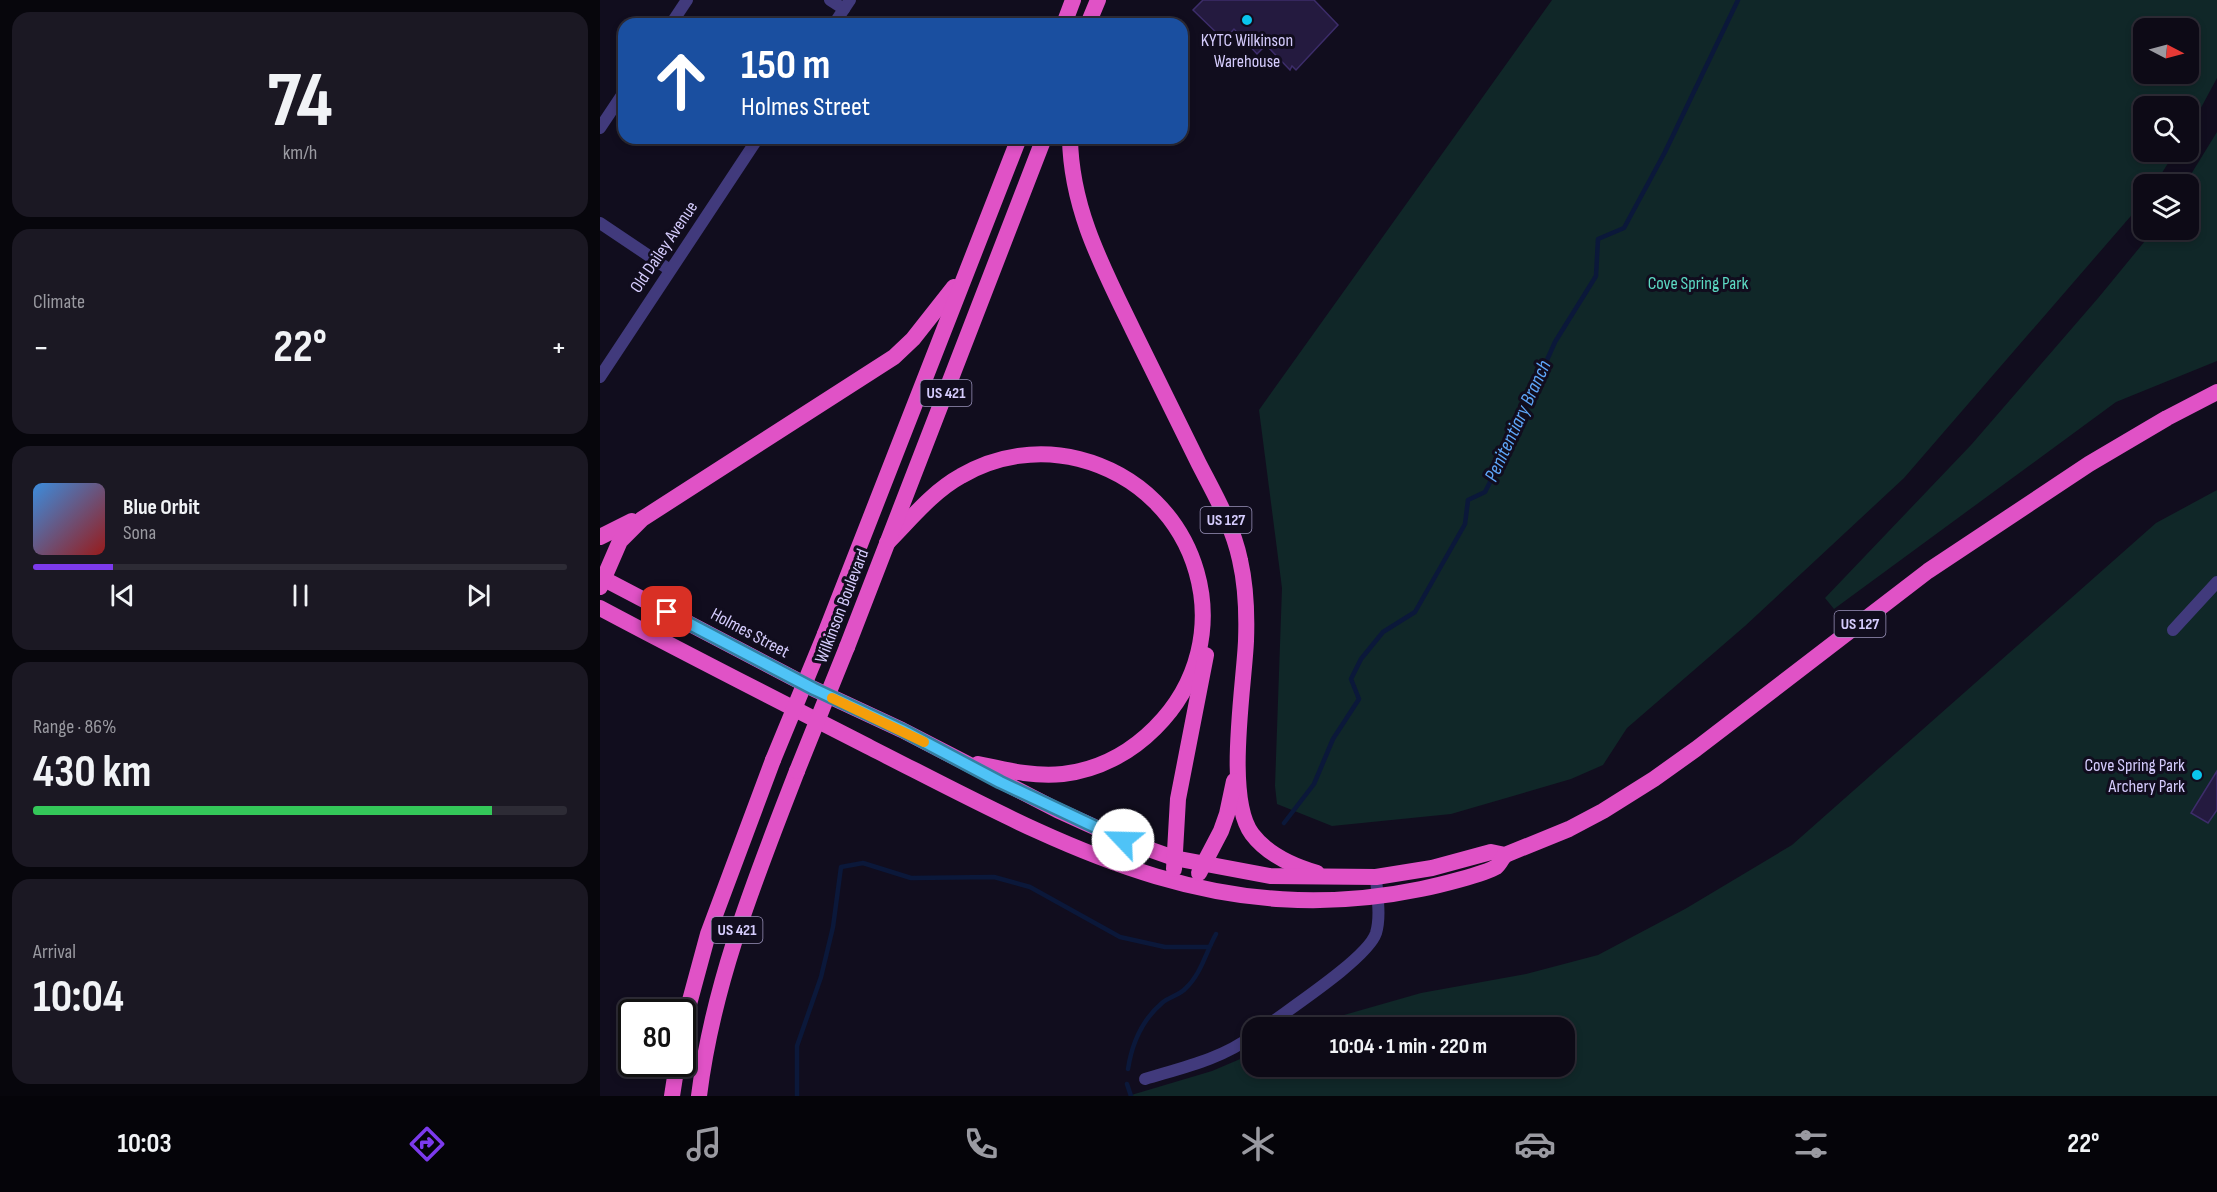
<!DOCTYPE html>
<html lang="en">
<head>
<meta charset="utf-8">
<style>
	body { margin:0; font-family:"Sofia Sans Condensed",sans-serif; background:#1b1823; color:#f1f3f6; height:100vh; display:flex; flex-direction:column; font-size:22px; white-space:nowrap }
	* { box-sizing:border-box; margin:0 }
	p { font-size:20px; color:#9a9aa1 }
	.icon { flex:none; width:33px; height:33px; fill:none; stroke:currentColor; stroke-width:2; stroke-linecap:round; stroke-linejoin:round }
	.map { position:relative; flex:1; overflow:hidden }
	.sheet { display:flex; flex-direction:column; gap:12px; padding:12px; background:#07060c; width:600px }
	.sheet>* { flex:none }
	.top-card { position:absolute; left:18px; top:18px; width:570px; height:126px; border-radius:18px; box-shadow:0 3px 9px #0003,0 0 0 2px #2d2b35; background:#1a4fa0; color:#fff; overflow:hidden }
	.needle { width:39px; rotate:96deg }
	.tools { position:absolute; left:1533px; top:18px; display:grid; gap:12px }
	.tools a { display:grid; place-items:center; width:66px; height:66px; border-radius:12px; background:#0d0a16; box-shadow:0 3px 9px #0003,0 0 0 2px #2d2b35; font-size:30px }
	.speed { position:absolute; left:18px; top:999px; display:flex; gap:12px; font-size:30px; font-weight:700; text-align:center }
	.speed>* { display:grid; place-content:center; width:78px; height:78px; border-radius:50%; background:#0d0a16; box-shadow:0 3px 9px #0003,0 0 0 2px #2d2b35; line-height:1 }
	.speed .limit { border:3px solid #111; border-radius:9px; background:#fff; color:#111 }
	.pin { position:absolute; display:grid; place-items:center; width:51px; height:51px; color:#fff; margin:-26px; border-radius:12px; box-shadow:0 3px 9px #0006 }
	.me { position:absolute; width:66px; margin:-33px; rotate:294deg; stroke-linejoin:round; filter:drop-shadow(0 0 4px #0008) }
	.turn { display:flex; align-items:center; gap:21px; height:126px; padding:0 24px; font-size:27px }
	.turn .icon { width:78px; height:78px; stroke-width:2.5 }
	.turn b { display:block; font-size:42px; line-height:51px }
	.big { font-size:45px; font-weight:700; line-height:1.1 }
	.sheet .widget { flex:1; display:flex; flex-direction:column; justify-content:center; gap:9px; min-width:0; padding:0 21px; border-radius:18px; background:#1b1823 }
	.sheet .dial { align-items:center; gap:0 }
	.dial b { font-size:78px; line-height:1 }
	.song { display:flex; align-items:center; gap:18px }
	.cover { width:72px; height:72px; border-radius:9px; background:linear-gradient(135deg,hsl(210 70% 55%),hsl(0 70% 35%)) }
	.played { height:6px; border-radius:3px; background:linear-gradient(90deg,#7c3aed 15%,#2d2b35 15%) }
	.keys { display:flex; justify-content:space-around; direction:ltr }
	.heat { display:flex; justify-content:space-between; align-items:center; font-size:33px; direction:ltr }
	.charge { height:9px; border-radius:4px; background:linear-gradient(90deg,#34c759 86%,#2d2b35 0) }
	.trip { position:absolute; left:642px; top:1017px; width:333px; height:60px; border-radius:18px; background:#0d0a16; box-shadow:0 3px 9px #0003,0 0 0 2px #2d2b35; font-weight:700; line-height:60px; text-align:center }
	.menu { display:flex; height:96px; justify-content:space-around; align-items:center; background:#050409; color:#9a9aa1 }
	.menu .icon { width:42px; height:42px }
	.menu .current { color:#7c3aed }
	.menu b { font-size:27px; color:#f1f3f6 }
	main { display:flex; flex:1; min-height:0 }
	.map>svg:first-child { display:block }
	.green { fill:#102728; fill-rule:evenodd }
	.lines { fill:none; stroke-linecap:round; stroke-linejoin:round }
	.stream { stroke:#0b183a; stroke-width:4.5 }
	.building { fill:#241a3f; stroke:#3d2d6a; stroke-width:1.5 }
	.minor { stroke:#413a7c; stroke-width:12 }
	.trunk { stroke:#e052c6; stroke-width:16 }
	.trunk-bridge { stroke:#e052c6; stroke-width:16 }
	.route-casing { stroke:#337fa1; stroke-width:15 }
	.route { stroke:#4fc3f7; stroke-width:10 }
	.slow { stroke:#f59e0b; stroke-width:10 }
	.poi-dot { fill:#09c5ed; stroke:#110d1e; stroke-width:2 }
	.labels { text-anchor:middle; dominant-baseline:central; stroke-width:6; stroke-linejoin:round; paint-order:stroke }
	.shield { fill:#110d1e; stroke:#9a93ba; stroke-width:1.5 }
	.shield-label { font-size:16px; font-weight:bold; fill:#d5ccfd }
	.poi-label { font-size:18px; fill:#d5ccfd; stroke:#110d1e }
	.street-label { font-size:18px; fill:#d5ccfd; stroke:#110d1e }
	.park-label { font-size:18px; fill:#5cdac3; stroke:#110d1e }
	.water-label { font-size:20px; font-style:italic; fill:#5ea6f9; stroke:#110d1e }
</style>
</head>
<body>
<main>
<section class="sheet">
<div class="widget dial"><b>74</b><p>km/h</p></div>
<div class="widget"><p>Climate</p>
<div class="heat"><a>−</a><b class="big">22°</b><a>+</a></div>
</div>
<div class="widget">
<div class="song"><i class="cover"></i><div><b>Blue Orbit</b><p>Sona</p></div></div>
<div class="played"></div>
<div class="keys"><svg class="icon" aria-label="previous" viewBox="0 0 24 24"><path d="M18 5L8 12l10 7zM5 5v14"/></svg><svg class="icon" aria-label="pause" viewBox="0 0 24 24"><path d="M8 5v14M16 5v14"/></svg><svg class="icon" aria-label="next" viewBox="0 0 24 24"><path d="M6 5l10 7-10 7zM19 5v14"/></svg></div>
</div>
<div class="widget"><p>Range · 86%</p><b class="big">430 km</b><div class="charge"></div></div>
<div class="widget"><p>Arrival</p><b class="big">10:04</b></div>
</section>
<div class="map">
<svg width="1617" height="1096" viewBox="0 0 1617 1096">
	<rect width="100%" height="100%" fill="#110d1e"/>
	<g class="green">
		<path d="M 952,0 L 1617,0 L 1617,78 L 1589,130 L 1588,106 L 1544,106 L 1544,152 L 1575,152 L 1555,184 L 1544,184 L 1543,202 L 1304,478 L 1145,626 L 1027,728 L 1003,765 L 971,779 L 851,814 L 732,826 L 677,804 L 675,786 L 682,588 L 659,410 ZM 1544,28 L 1588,28 L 1588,74 L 1544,74 Z"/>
		<polygon points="1617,132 1617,361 1516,402 1234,609 1225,598 1371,445 1499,297 1554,230 1588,230 1588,184 1585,184"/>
		<polygon points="1617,490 1617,1096 528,1096 612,1071 652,1054 652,1066 964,1066 964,1028 712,1027 730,1019 821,993 926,974 998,955 1085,909 1192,845 1556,523"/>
	</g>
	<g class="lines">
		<g class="stream">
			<polyline points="684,823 714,784 733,739 759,699 751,679 761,659 783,632 815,612 865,524 868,500 885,492 911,441 955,342 996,276 998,239 1024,228 1065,152 1138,0"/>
			<path d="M 528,1069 C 532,1043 542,1020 562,1003 C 569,997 580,995 586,988 C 601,974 606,952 616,934"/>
			<polyline points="527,1084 531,1096"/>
			<polyline points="197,1096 197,1046 221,977 233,927 241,867 263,863 311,878 394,877 430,887 520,937 565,947 609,947"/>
		</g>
	</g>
	<g class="building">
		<polygon points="603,0 714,0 738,25 696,70 692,66 690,70 666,45 657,54 634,29 624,40 593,10"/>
		<polygon points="1617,771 1617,810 1608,823 1591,813"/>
	</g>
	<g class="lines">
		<g class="minor">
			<polyline points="230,0 244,9"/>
			<polyline points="71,24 87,0"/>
			<polyline points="234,24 250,0"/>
			<polyline points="0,128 24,92"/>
			<polyline points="0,223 70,270"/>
			<polyline points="0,377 158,138"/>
			<polyline points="1573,630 1617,582"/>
			<path d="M 664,1028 C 689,1009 768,958 776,933 C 781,916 777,895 776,877"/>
			<path d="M 545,1079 C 581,1068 622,1059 652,1036"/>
		</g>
		<g class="trunk">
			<polyline points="464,24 473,0"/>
			<polyline points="488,24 498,0"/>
			<path d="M 470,138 C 471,209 503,268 533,330 C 555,374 577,419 599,464 C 615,495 633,526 640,560 C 646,586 647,614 646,641 C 644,687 625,798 652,834 C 667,854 693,866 717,873"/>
			<polyline points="0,537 32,521"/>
			<path d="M 287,543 C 310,520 332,492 361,476 C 397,455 439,449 479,459 C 601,490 645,639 555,728 C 530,753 498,770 463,774 C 433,777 406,770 378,764"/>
			<polyline points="4,579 214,689 302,730 457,810 523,840 574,858 670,876 776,877 832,868 891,852 905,855 969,829 1003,811 1054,779 1096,749 1328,571 1489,464 1567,418 1617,392"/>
			<polyline points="0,587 20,541 42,519 294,357 313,339 354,287"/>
			<path d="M 0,608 C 90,656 181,702 271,748 C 453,840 608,933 821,889 C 836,886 885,874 896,867 C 900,864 902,858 905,855"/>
			<polyline points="225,634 419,138"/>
			<polyline points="247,647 444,138"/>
			<polyline points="574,869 578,799 606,655"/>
			<polyline points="599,873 621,831 627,814 634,781"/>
			<polyline points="82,1030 108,934 173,760"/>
			<polyline points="72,1096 77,1064"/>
			<path d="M 99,1096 C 113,982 156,877 197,771"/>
		</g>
		<g class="trunk-bridge">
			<polyline points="173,760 225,634"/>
			<polyline points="197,771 247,647"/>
		</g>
	</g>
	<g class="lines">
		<defs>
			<polyline id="route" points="67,612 214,689 302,730 400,782 523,840"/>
		</defs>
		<use href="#route" class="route-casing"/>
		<use href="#route" class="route"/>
		<polyline class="slow" points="232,698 324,742"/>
	</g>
	<g class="poi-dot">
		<circle cx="647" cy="20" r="6"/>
		<circle cx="1597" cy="775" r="6"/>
	</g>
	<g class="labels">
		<g class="shield">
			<rect x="320.5" y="380" width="51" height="26" rx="4.5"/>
			<rect x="600.5" y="507" width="51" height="26" rx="4.5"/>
			<rect x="1234.5" y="611" width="51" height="26" rx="4.5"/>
			<rect x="111.5" y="917" width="51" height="26" rx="4.5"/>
		</g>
		<g class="shield-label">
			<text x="346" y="393">US 421</text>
			<text x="626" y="520">US 127</text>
			<text x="1260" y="624">US 127</text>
			<text x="137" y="930">US 421</text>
		</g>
		<g class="poi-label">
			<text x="647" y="40">KYTC Wilkinson<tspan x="647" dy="21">Warehouse</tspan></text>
			<text x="1585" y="765" text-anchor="end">Cove Spring Park<tspan x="1585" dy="21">Archery Park</tspan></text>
		</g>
		<g class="street-label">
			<text transform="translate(64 247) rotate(-56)">Old Dailey Avenue</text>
			<text transform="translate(242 606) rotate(-69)">Wilkinson Boulevard</text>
			<text transform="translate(150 633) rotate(28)">Holmes Street</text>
		</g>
		<g class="park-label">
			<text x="1098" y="283">Cove Spring Park</text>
		</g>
		<g class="water-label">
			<text transform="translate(918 421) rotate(-65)">Penitentiary Branch</text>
		</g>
	</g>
</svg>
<div class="tools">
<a><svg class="needle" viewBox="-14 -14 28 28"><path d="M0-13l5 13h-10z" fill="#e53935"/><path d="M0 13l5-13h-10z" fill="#9a9aa1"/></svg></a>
<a><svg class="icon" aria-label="search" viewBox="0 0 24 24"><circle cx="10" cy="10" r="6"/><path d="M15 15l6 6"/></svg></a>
<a><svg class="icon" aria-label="layers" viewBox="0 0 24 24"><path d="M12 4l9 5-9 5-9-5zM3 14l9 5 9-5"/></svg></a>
</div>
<div class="speed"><div class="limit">80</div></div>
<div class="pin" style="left:67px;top:612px;background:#d93025"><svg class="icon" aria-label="arrive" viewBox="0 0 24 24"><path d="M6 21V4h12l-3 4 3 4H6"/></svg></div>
<svg class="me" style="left:523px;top:840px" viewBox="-20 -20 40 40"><circle r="19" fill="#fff"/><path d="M0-13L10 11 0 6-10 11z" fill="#4fc3f7"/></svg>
<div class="trip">10:04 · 1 min · 220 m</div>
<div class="top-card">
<div class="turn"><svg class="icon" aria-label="ahead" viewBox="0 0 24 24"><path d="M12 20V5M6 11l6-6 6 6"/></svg><div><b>150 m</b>Holmes Street</div></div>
</div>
</div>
</main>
<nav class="menu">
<b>10:03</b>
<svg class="icon current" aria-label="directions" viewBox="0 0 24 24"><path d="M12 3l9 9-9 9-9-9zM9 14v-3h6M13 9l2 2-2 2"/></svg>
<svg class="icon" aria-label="music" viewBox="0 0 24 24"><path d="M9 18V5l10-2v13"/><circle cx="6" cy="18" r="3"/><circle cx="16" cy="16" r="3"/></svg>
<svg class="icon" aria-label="phone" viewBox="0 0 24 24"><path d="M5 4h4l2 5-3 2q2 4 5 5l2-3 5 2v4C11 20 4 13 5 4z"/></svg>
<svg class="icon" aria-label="climate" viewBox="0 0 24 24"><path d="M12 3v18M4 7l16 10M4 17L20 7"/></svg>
<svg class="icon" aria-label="car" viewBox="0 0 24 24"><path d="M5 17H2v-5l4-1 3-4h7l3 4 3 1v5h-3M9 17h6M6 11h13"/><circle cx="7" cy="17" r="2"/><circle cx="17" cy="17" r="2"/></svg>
<svg class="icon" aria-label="filters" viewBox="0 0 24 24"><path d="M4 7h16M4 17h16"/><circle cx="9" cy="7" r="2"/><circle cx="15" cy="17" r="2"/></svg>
<b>22°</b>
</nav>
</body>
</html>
